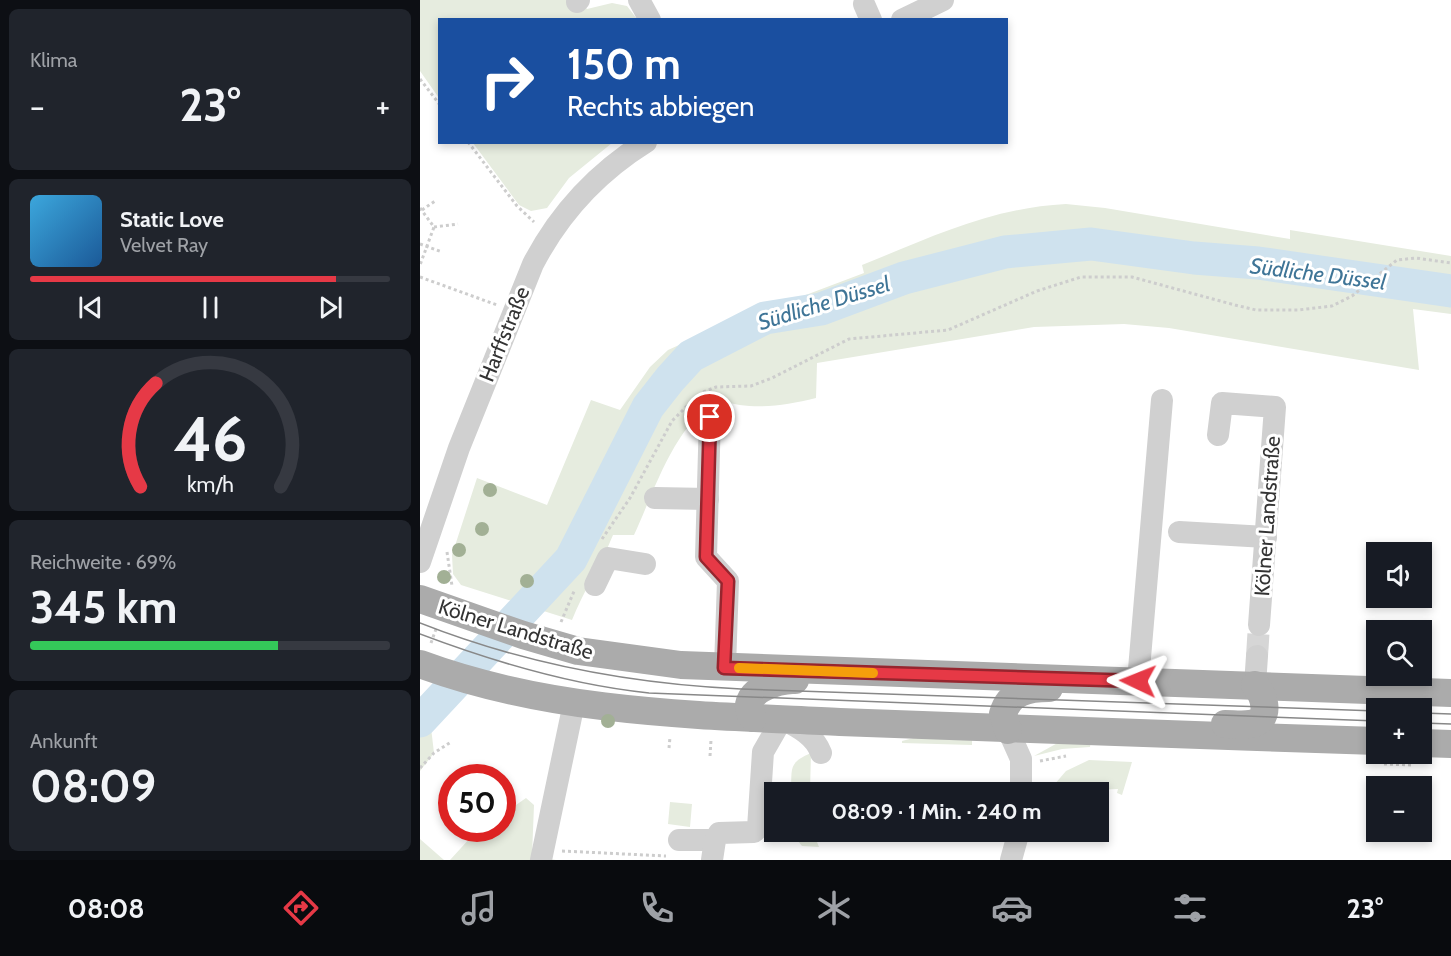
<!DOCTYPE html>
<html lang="de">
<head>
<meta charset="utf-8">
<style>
	body { margin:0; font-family:Cabin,sans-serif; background:#20242c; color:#f1f3f6; height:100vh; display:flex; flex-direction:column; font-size:22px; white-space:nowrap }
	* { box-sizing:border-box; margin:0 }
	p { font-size:20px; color:#9ea1a6 }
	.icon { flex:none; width:33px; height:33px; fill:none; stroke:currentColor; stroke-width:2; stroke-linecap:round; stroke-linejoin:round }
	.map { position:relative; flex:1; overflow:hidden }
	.sheet { display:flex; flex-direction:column; gap:9px; padding:9px; background:#0d0f14; width:420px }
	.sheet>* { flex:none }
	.hud { position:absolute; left:18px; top:18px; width:570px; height:126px; border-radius:0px; box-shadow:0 3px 9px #0003; background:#1a4fa0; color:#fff; overflow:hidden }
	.buttons { position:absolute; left:946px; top:542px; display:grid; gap:12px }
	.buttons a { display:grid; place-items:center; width:66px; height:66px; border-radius:0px; background:#171b24; box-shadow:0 3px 9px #0003; font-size:30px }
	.speed { position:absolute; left:18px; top:764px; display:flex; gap:12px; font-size:30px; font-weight:700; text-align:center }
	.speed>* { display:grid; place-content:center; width:78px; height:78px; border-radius:50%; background:#171b24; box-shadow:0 3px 9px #0003; line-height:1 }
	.speed .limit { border:9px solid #d22; background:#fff; color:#111 }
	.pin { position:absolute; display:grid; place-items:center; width:51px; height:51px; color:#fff; margin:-26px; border:3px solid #fff; border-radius:50%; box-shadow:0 2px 6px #0007 }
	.me { position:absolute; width:66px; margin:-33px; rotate:272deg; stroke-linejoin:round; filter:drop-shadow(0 0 4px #0008) }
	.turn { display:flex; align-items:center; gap:21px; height:126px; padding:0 30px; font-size:27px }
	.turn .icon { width:78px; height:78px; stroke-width:2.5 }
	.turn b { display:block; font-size:42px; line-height:51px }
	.big { font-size:45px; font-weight:700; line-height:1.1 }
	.sheet .card { flex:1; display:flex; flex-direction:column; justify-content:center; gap:9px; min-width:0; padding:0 21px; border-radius:9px; background:#20242c }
	.sheet .dial { align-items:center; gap:0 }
	.dial svg { height:156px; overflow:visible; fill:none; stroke:#363941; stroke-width:7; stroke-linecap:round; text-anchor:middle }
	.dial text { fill:#f1f3f6; stroke:none }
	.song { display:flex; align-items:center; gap:18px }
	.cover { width:72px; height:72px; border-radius:9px; background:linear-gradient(135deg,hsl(200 70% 55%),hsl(210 70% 35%)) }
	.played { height:6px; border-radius:3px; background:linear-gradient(90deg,#e63946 85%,#363941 85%) }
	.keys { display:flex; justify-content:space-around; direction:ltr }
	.heat { display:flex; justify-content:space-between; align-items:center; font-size:33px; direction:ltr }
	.charge { height:9px; border-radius:4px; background:linear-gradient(90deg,#34c759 69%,#363941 0) }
	.trip { position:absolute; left:344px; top:782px; width:345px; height:60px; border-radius:0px; background:#171b24; box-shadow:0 3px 9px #0003; font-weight:700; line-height:60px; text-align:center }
	.tabs { display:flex; height:96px; justify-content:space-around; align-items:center; background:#090b0e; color:#9ea1a6 }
	.tabs .icon { width:42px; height:42px }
	.tabs .current { color:#e63946 }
	.tabs b { font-size:27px; color:#f1f3f6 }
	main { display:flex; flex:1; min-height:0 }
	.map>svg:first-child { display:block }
	.green { fill:#e6ecdf }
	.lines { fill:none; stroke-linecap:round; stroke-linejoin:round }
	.river { stroke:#cfe2ee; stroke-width:33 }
	.minor-tunnel { stroke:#d6d6d6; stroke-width:22; stroke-dasharray:22 11; stroke-linecap:butt }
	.path { stroke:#cdcdcd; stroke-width:3; stroke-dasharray:3 3; stroke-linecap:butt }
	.minor { stroke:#d0d0d0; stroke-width:22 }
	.major { stroke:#ababab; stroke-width:28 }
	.tram { stroke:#888; stroke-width:1.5 }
	.tree { fill:#a2b095 }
	.route-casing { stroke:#96252e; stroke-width:15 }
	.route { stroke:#e63946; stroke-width:10 }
	.slow { stroke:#f59e0b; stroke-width:10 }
	.labels { text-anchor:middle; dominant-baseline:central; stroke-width:6; stroke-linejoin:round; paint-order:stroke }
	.street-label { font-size:21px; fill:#333; stroke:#fff }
	.water-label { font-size:22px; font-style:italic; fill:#3f7597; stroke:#fff }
</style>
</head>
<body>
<main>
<section class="sheet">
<div class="card"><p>Klima</p>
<div class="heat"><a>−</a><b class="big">23°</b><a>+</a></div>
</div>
<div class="card">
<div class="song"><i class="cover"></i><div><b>Static Love</b><p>Velvet Ray</p></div></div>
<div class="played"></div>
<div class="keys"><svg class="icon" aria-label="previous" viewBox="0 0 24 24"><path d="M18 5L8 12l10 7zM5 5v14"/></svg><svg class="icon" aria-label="pause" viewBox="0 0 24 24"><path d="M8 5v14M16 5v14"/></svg><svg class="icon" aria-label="next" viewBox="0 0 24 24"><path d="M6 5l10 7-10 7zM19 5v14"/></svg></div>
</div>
<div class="card dial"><svg viewBox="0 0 100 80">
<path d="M14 69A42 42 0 1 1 86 69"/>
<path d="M14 69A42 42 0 0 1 22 16" stroke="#e63946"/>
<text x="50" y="56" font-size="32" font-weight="700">46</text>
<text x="50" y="72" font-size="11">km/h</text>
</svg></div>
<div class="card"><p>Reichweite · 69%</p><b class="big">345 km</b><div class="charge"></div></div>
<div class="card"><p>Ankunft</p><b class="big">08:09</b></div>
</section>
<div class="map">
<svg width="1031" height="860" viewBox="0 0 1031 860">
	<rect width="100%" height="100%" fill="#fff"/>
	<g class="green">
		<polygon points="0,0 159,0 167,9 192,3 207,6 217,19 20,20 19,98 0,71"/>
		<polygon points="53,143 192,143 149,178 127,208 111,211 99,205"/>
		<path d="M 646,204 L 685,208 L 870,239 L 870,230 L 1031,256 L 1031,314 L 993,309 L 999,370 L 749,328 L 704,324 L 614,327 L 397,363 L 396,398 C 362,406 333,411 299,400 C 255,422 234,492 214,535 L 193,535 C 181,565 164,590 152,620 L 41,585 L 33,574 L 32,555 L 57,478 L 127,505 L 171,400 L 200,410 L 230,367 L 248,350 L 290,331 L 444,273 L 442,265 C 512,237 570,208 646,204 Z"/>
		<polygon points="0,711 10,719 14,753 0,771"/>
		<polygon points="505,735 552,735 552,745 482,743 482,741"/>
		<polygon points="643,740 671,740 670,747 642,749 614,756"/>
		<path d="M 391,753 L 390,792 L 371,792 C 372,768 368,763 391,753 Z"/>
		<polygon points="669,760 712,762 702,795 697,793 698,789 628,792 646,771"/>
		<polygon points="106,798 114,805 112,856 136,860 30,860 51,837 53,828 82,828 83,801 96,805"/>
		<polygon points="250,802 272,804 270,827 248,824"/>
		<polygon points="370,831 403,831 403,835 397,842 399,847 382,846"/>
		<polygon points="0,839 24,860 0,860"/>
	</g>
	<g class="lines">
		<polyline class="river" points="0,721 151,559 228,407 250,379 271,356 345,318 401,309 484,278 585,252 671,244 774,258 838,263 1031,291"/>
		<polyline class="minor-tunnel" points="837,656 839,625"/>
		<g class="path">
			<polyline points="0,79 20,105"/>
			<polyline points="48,142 97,206 114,222"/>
			<polyline points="0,208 14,227 0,265"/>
			<polyline points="2,210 15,201"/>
			<polyline points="14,227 38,224"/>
			<polyline points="0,244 22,252"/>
			<polyline points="0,277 77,305"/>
			<polyline points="182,539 210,498 252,421 269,404 283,392 296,387 331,386 352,378 429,339 528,330 617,291 661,277 712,277 815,305 836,310 878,310 912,306 932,296 977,260 996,258 1031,263"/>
			<polyline points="27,552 32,586"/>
			<polyline points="141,622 155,589"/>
			<polyline points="11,643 16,629"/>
			<polyline points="249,748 250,737"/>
			<polyline points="290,756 291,740"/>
			<polyline points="620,761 646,756"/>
			<polyline points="964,764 993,765"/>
			<polyline points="0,768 14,753 31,742"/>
			<polyline points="142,851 246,856"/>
		</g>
		<g class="minor">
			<polyline points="219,0 230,20"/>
			<polyline points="157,2 159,0"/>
			<polyline points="444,4 451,20"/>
			<polyline points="482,20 523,0"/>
			<polyline points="290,416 286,557 308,581 305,667"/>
			<polyline points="798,435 802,403 855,407 839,625"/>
			<polyline points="235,498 288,499"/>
			<polyline points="759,532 846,537"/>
			<path d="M 0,562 L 39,448 L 113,264 C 139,214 178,172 226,142"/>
			<polyline points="175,585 188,558 225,564"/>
			<polyline points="718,681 742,400"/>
			<polyline points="835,685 837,656"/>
			<polyline points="588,730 601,759 601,792"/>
			<polyline points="259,840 295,840"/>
			<polyline points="121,860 154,703"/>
			<path d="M 292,860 L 295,840 L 299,833 L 334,832 L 338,828 L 343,752 L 362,719 C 378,727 395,736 401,753"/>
			<polyline points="591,860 599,831"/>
		</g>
		<g class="major">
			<polyline points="0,599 103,635 158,651 261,665 1031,693"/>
			<path d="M 0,664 C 135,714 279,715 420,722 C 599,730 778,735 957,741"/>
			<path d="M 333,718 C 316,693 357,679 375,680"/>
			<path d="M 805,724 C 813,724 822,725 830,724 C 852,721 845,696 835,685"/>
			<path d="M 588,730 L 583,714 C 589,692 608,688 629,688"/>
			<polyline points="1002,743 1031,744"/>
		</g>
		<g class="tram">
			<path d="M 0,623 C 104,664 209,684 321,689 L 957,711"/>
			<path d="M 0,634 C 74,662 150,685 229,693 L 957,721"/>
			<polyline points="1002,713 1031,714"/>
			<polyline points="1002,723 1031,724"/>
		</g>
	</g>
	<g class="tree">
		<circle cx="70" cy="490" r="7"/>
		<circle cx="62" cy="529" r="7"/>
		<circle cx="39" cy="550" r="7"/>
		<circle cx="24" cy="577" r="7"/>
		<circle cx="107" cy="581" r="7"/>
		<circle cx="188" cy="721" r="7"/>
	</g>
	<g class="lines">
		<defs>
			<polyline id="route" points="290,417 286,557 308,581 304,668 718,681"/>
		</defs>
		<use href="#route" class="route-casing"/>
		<use href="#route" class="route"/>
		<polyline class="slow" points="319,668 453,673"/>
	</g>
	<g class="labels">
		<g class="street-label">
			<text transform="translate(84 334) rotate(-68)">Harffstraße</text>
			<text transform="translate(847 516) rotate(-86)">Kölner Landstraße</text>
			<text transform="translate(96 629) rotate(17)">Kölner Landstraße</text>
		</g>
		<g class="water-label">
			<text transform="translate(898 274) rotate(7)">Südliche Düssel</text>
			<text transform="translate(404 303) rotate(-17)">Südliche Düssel</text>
		</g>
	</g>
</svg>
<div class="buttons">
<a><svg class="icon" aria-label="sound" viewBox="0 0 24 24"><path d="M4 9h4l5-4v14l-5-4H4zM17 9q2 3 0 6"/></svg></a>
<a><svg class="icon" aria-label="search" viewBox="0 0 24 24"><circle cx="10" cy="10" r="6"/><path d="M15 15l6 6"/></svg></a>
<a>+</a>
<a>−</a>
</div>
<div class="speed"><div class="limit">50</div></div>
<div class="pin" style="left:290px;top:417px;background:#d93025"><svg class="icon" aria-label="arrive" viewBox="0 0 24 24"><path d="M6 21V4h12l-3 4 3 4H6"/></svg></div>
<svg class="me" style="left:718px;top:681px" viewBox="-20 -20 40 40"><path d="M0-17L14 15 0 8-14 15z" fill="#e63946" stroke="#fff" stroke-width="4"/></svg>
<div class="trip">08:09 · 1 Min. · 240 m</div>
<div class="hud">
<div class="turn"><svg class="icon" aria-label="right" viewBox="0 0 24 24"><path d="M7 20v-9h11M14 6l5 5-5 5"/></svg><div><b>150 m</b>Rechts abbiegen</div></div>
</div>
</div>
</main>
<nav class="tabs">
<b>08:08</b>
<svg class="icon current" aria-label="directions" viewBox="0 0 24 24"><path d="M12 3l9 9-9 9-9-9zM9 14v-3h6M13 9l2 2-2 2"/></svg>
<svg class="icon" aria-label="music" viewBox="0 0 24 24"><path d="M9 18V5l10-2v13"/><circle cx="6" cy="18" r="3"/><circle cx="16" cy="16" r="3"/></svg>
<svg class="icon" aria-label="phone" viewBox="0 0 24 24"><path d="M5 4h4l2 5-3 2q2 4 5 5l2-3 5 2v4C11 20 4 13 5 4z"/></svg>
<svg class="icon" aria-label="climate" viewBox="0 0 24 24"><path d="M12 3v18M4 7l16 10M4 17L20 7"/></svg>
<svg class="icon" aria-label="car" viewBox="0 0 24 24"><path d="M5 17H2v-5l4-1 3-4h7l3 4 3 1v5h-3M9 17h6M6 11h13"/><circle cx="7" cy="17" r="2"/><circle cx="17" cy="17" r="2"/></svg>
<svg class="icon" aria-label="filters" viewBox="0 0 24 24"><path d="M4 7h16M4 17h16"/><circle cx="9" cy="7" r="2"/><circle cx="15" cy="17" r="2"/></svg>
<b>23°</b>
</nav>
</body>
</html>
